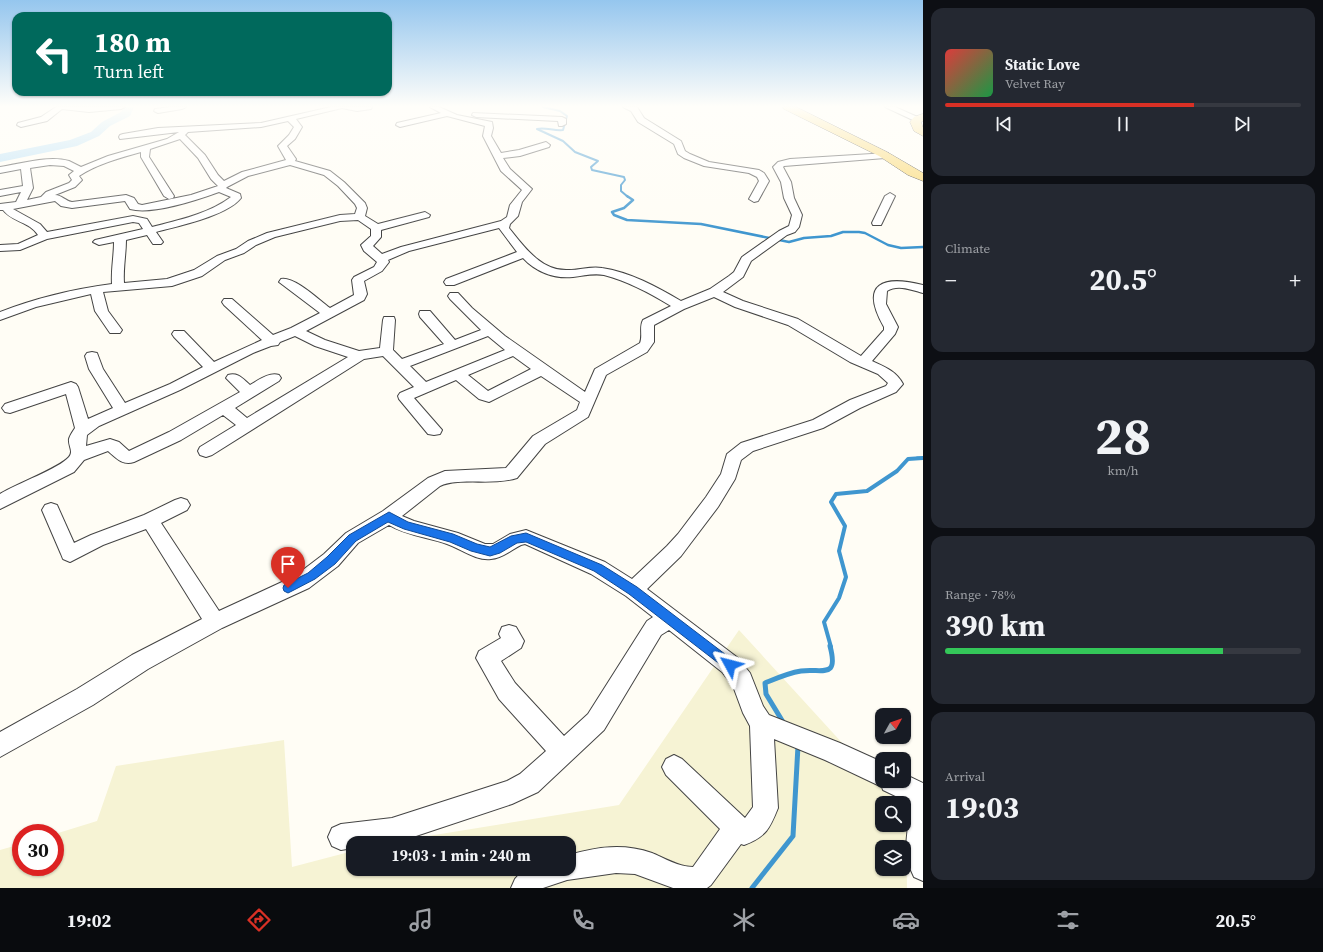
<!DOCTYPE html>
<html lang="en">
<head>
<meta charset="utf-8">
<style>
	body { margin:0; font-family:"Source Serif 4",serif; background:#242831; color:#f1f3f6; height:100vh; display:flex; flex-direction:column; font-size:15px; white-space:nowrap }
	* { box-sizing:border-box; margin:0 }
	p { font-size:13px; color:#9ea1a6 }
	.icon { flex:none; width:22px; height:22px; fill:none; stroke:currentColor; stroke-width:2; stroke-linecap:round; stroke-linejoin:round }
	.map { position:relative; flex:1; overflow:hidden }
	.side { display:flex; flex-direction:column; gap:8px; padding:8px; background:#0d0f14; width:400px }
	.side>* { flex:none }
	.banner { position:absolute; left:12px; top:12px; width:380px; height:84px; border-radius:12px; box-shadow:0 1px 3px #0004; background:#00695c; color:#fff; overflow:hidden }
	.needle { width:26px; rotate:50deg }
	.controls { position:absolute; left:875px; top:708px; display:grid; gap:8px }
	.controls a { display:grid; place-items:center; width:36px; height:36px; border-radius:8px; background:#171b24; box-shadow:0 1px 3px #0004; font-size:20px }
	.speed { position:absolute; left:12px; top:824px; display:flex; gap:8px; font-size:20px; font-weight:700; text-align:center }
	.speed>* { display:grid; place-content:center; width:52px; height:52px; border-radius:50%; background:#171b24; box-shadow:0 1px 3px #0004; line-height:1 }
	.speed .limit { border:6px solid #d22; background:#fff; color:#111 }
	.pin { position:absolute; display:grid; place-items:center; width:34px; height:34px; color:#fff; margin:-41px -17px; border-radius:50% 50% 50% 0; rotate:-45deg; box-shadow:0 0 4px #0007 }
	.pin .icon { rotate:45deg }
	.me { position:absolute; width:44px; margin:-22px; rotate:308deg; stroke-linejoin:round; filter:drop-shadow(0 0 3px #0008) }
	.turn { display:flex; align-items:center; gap:14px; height:84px; padding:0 16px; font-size:18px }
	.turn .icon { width:52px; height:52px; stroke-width:2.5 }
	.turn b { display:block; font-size:28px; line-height:34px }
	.big { font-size:30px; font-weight:700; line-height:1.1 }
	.side .tile { flex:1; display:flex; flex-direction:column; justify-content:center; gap:6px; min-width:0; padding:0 14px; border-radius:12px; background:#242831 }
	.side .dial { align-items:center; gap:0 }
	.dial b { font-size:52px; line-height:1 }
	.song { display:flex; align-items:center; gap:12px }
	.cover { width:48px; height:48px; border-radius:6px; background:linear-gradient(135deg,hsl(0 70% 55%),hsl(140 70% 35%)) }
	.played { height:4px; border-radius:2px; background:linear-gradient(90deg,#d93025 70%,#363941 70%) }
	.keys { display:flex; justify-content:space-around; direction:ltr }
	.heat { display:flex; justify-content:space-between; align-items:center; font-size:22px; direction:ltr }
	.charge { height:6px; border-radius:3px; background:linear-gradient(90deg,#34c759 78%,#363941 0) }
	.trip { position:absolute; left:346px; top:836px; width:230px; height:40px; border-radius:12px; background:#171b24; box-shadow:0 1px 3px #0004; font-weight:700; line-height:40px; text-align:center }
	.dock { display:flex; height:64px; justify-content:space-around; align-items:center; background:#090b0e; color:#9ea1a6 }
	.dock .icon { width:28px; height:28px }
	.dock .current { color:#d93025 }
	.dock b { font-size:18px; color:#f1f3f6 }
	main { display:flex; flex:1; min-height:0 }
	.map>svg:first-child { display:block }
	.farmland { fill:#f6f3d4; fill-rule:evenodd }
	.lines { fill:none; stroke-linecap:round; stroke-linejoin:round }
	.stream-far4 { stroke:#3f96cf; stroke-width:2 }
	.stream-far3 { stroke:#3f96cf; stroke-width:2.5 }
	.stream-far2 { stroke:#3f96cf; stroke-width:3 }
	.stream-far1 { stroke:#3f96cf; stroke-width:4 }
	.stream { stroke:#3f96cf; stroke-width:5 }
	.river { fill:#b9e0f7; fill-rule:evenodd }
	.minor-casing { stroke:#444; stroke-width:2 }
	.major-casing { stroke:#222; stroke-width:1 }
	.minor { fill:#fff; fill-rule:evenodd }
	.major { fill:#f9d66b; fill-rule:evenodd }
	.route { fill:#1a73e8; stroke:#114b97 }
</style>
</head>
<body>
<main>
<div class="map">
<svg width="923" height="888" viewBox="0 0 923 888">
	<rect width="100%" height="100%" fill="#fffdf5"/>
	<path class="farmland" d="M 739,630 L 897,803 L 882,803 L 882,825 L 904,825 L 904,810 L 906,813 L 907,888 L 0,888 L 0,850 L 21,844 L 21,867 L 55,867 L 55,834 L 97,821 L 116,766 L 284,740 L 292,867 L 353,851 L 353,869 L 569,869 L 569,843 L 385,843 L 619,805 ZM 882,847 L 904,847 L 904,869 L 882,869 Z"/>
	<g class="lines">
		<path class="stream-far4" d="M 543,107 L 560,111 L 567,116 L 563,130 C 554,131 545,127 537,129 L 563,141 L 575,152 L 598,161 L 591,167 L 592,170 L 624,177 L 625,180 L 621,185 L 621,191 L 628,197"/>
		<polyline class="stream-far3" points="627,196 633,200 624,208 612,212 614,215 627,220 701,224 789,242 804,238 831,236 843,232 859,232 865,233 888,245 901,248 923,247"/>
		<polyline class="stream-far2" points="917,458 923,458"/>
		<polyline class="stream-far1" points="831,647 824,622 839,598 846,577 839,551 845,526 831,502 836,494 867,491 897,471 908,459 923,458"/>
		<g class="stream">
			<path d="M 783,722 L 766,694 L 765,683 C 777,678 788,673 801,671 C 822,668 839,680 830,646"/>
			<polyline points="752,888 793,836 798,746"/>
		</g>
		<polygon class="river" points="124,107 134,107 130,116 110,126 99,136 77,146 0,162 0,154 70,140 91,132 102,122 121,112"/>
		<defs>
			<g id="minor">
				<polygon points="56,107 125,107 121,109 89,112 62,109 47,121 21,127 17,125 18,123 41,117"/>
				<polygon points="171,107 186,107 182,109 158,113 154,111 155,109"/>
				<path d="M 331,107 L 372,107 L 371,109 L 357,111 L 342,108 L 296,119 L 302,127 L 295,139 L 287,146 L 296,159 L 295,161 L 330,171 L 344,182 L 365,203 L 367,208 L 365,216 L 378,224 L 425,212 L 430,215 L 429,217 L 381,230 L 381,237 L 373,246 L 382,254 L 401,247 L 501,221 L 507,217 L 510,205 L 522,190 L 501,171 L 483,136 L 485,126 L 447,116 L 400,127 L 396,125 L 397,123 L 441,113 L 430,107 L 439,107 L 457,115 L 492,122 L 493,128 L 491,136 L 501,153 L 519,150 L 546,142 L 550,145 L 549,147 L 520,156 L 503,158 L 510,169 L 532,189 L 522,202 L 518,216 L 510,224 L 509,228 C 524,247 542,272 569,270 C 580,270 591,266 602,268 C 630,272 657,287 681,301 L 710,289 L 729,276 L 734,272 L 742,257 L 779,231 L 789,226 L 792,215 L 784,198 L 781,182 L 773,167 L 778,162 L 790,159 L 888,153 L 889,155 L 888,157 L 885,158 L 784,166 L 783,167 L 791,182 L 794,198 L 802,215 L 799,227 L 795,232 L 787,235 L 751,261 L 743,277 L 723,292 L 743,301 L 798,319 L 861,356 L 884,330 L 884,327 C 859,283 883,275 923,285 L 923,293 C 912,290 898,284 887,291 L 886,304 L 898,327 L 895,334 L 872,361 C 885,367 896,371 903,384 L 896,392 L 860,408 L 823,428 L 753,451 L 741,460 L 735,479 L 718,507 L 690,544 L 681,556 L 647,589 L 738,658 L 750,673 L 763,706 L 769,715 L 840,743 L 882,762 L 882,781 L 904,781 L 904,774 L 923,783 L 923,881 L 914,877 L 905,857 L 910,803 L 883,790 L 882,787 L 825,760 L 774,739 L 778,808 C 770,828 766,837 744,845 L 741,844 L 711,885 L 707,888 L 673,888 L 635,874 L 616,873 L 567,880 L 543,888 L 511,888 L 515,879 L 524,869 L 569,869 L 569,855 C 597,847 623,843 652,853 C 664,858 679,867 693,867 L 720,829 L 666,775 L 662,767 L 666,759 L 674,755 L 682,759 L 745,818 L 753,807 L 750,726 L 743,713 L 733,686 L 722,672 L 669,630 L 661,635 L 604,730 L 538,792 L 512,804 L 395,843 L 353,843 L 353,848 L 341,850 L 332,846 L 328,837 L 332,828 L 341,824 L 392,818 L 507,781 L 520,774 L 546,751 L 499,699 L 476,658 L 479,651 L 501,638 L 499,634 L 502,627 L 509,625 L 516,627 L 524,641 L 521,648 L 501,661 L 515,683 L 564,736 L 588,714 L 647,621 L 653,617 L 626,596 L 591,574 L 525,544 L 521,545 C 511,550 503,558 491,559 C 476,561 461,549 447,544 C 428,537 407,536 389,525 L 358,543 L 338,566 L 309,588 L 222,628 L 148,669 L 93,705 L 0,757 L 0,732 L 77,689 L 132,655 L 202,619 L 146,529 L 103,545 L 70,562 L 63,559 L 61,554 L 42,510 L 45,505 L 51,503 L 57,505 L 74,543 L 91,535 L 144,515 L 175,500 L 181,498 L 187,500 L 190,505 L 187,510 L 161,523 L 219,611 L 295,576 L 324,554 L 346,533 L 383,511 L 428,478 L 445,471 L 506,468 L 533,436 L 577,410 L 580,402 L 541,376 L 489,402 L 479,399 L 456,380 L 414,398 L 442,430 L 440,434 L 434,435 L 428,434 L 399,399 L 398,396 L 400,393 L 414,387 L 383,356 L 364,359 L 212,455 L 206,457 L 200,455 L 198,451 L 200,447 L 236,425 L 223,415 L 181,440 L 134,462 C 123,466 116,458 108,451 L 84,460 L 74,472 L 0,509 L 0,494 C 16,484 60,468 69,457 C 74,451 68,446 69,439 C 70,435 73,431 75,428 L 66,394 L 10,413 L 5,412 L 2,408 L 5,404 L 71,382 L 76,384 L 78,387 L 88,419 L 113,408 L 89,369 L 85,356 L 87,353 L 92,352 L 97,353 L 103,369 L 125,403 L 170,384 L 203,367 L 174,337 L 172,334 L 174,331 L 184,331 L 214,362 L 262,340 L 224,305 L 222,302 L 224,299 L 232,299 L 273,335 L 291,328 L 320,313 L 279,282 L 281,279 C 294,276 319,300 330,308 L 354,295 L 352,280 L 354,277 L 374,267 L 377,262 L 364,251 L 361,245 L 371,236 L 371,229 L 358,220 L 340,221 L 275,237 L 256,245 L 244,253 L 225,260 L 202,276 L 172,286 L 103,292 L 108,311 L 122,330 L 120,333 L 110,333 L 95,311 L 91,294 L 36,307 L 0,320 L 0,312 C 36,298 74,289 112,284 C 111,270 114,256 114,242 L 99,245 L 93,242 L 95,240 L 143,229 L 139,223 L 133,222 L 47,239 L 20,250 L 0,251 L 0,245 L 18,244 L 38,235 C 30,222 12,222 3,210 L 0,210 L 0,204 L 16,202 L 21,192 L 0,196 L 0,190 L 23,186 L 21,169 L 0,173 L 0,167 C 21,164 48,155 69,161 C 73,163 77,165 81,167 L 108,156 L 167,139 L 179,132 L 120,139 L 119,137 L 120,135 L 123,134 L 158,128 L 261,123 ZM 288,121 L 294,127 L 289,135 L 278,146 L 286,160 L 242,172 L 224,181 L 218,175 L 205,155 L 185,135 L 188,132 L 261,127 ZM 180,139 L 198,158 L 211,179 L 218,186 L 191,195 L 142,205 L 138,204 L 134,198 L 126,195 L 72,202 C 65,201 62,195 55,195 L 75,187 L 82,180 L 79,176 C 97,164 120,158 141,152 L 141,157 L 164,196 L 169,199 L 173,198 L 174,196 L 149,157 L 150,149 ZM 50,165 L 64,166 L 74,171 L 69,175 L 72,180 L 69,183 L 46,192 L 41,197 L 27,200 L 33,188 L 30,168 ZM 290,165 L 324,175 L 338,186 L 355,204 L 357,208 L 355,214 L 340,215 L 267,233 L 248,241 L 236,249 L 217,256 L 194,270 L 167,279 L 124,283 C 123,268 126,254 126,240 L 147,235 L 153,244 L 161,244 L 163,242 L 156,232 C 178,226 227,216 241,198 L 240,194 L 226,188 L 227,187 L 248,176 ZM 219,192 L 231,197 C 208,214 179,220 152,227 L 147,219 L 133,216 L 47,232 L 40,224 L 13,209 L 55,201 L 61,206 L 72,208 L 125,201 L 130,209 C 152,215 197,200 219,192 ZM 499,228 L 517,252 L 446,279 L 444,282 L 446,285 L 454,285 L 523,258 C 536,272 554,279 573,277 C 583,276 593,273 604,275 C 627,281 650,293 671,306 L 643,320 C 639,327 643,336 640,343 L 595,369 L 585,392 L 505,336 L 472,308 L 458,293 L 450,293 L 448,296 L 450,299 L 481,330 L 455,340 L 430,311 L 420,311 L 419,314 L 420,317 L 444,344 L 402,359 L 393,350 L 395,320 L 394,317 L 384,317 L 383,320 L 380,348 L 359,351 L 325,340 L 306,331 L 364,300 L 367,294 L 364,281 L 382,271 L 389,262 L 388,260 L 409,251 ZM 714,297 L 735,307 L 788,325 L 850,362 L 878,374 L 888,383 L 886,386 L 850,400 L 813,420 L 741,443 L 727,454 L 721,474 L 706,497 L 678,534 L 667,546 L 632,579 L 605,562 L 526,530 L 510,534 L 493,544 L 485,544 L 458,533 L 414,521 L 402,516 L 440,486 C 460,477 493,486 517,478 L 545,444 L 588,417 L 606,375 L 647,352 L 654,342 L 654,325 L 684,309 ZM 295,336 L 315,346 L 348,357 L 247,418 L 235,408 L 279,381 L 281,378 L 279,375 C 269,372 259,380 250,385 C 243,379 238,372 228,375 L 226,378 L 240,392 L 169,432 L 129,451 L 119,442 L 110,439 L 86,446 L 87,435 L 99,426 L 180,390 L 253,353 L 271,346 L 278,345 L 280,342 ZM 488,336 L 505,350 L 426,382 L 410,366 ZM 513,356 L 531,369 L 488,391 L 468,375 Z"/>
				<polygon points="623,107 637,107 644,118 681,141 685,151 690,154 709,162 759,170 764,173 769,181 758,201 754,202 749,199 759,181 757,177 749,173 704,166 684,158 678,154 674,144 638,122 631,111"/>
				<polygon points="885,107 895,107 922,119 921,121 915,121"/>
				<polygon points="473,113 562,117 566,119 566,124 562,126 559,126 558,121 476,117 472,115"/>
				<polygon points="890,193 895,196 882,223 881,225 873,225 872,223 885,196"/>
			</g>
			<g id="major">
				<polygon points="783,107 796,107 887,152 923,173 923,181 908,175 879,156 784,109"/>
				<polygon points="923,114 923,121 921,122 923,128 923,136 914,131 910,122 914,117"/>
			</g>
		</defs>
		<use href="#minor" class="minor-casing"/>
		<use href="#major" class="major-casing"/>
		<use href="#minor" class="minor"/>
		<use href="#major" class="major"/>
	</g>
	<linearGradient id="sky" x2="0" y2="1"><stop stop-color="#95c6ee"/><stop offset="0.46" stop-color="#fffefa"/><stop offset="1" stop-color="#fffefa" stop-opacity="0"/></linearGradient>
	<rect width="923" height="231" fill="url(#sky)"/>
	<polygon class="route" points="389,512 408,522 453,534 477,544 490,547 511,536 526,533 602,565 637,587 734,661 736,665 734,669 730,670 726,669 629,594 594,571 526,542 517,543 500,553 490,556 471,551 450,542 404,529 388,522 356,541 335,564 315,579 292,591 288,593 284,591 283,588 284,585 308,573 327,557 349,535"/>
</svg>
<div class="controls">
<a><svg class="needle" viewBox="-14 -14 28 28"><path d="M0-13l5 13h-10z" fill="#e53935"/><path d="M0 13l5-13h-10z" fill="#9ea1a6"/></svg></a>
<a><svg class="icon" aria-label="sound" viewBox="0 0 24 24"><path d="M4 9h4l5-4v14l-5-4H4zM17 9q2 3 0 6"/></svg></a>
<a><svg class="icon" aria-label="search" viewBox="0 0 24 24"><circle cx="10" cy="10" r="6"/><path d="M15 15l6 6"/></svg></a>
<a><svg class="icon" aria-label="layers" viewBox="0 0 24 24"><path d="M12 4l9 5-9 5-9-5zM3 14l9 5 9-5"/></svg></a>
</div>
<div class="speed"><div class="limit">30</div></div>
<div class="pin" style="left:288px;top:588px;background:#d93025"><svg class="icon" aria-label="arrive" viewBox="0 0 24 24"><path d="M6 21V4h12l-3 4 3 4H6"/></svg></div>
<svg class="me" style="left:730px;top:665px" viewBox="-20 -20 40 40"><path d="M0-17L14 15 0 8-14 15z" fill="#1a73e8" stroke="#fff" stroke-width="4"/></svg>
<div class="trip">19:03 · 1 min · 240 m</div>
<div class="banner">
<div class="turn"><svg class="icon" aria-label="left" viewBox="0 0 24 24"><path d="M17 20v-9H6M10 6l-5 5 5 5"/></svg><div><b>180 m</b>Turn left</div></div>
</div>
</div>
<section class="side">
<div class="tile">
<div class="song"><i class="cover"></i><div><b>Static Love</b><p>Velvet Ray</p></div></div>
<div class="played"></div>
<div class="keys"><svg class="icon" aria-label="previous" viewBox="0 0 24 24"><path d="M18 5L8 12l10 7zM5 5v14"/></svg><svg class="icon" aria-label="pause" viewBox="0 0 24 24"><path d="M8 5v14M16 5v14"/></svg><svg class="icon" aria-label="next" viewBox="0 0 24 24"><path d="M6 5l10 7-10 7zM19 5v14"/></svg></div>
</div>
<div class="tile"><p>Climate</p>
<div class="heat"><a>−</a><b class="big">20.5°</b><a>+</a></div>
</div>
<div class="tile dial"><b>28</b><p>km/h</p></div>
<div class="tile"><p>Range · 78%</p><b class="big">390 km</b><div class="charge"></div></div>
<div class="tile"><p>Arrival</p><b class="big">19:03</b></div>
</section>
</main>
<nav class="dock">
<b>19:02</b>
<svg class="icon current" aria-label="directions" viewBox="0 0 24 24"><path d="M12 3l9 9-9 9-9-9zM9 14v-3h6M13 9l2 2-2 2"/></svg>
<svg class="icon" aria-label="music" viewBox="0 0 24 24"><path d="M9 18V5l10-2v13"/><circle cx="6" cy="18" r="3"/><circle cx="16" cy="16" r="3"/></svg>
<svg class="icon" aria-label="phone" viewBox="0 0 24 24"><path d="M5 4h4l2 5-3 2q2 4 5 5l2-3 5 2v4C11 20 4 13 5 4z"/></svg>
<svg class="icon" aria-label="climate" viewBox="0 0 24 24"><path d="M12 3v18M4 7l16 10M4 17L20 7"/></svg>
<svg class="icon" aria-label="car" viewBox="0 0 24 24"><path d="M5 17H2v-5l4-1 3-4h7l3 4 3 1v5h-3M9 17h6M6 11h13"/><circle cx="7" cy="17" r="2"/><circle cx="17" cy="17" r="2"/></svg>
<svg class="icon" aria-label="filters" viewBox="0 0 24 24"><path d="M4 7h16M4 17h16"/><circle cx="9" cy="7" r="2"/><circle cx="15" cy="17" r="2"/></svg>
<b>20.5°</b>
</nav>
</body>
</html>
